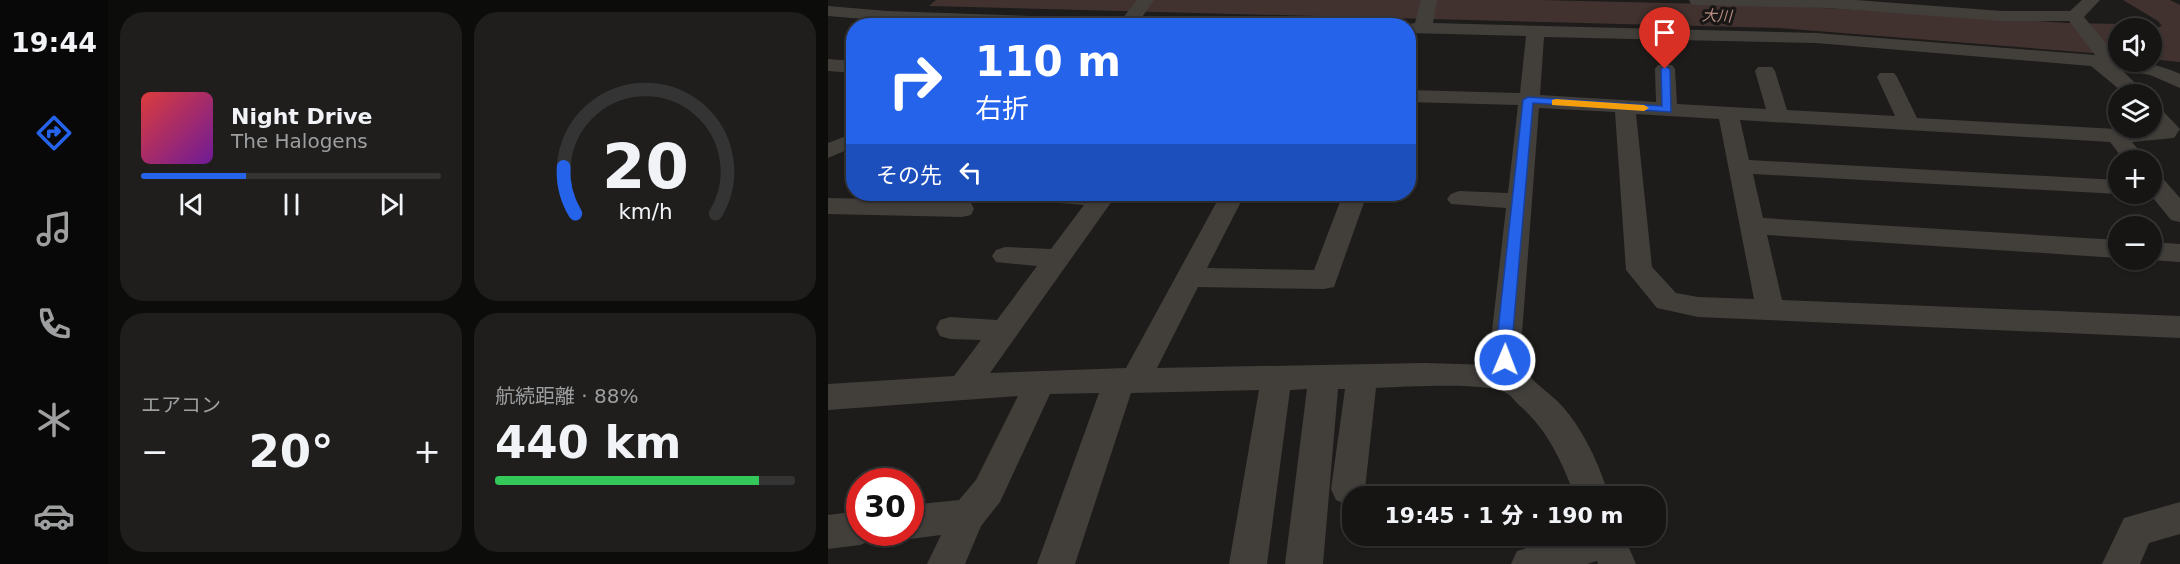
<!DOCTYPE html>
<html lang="ja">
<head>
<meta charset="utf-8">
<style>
	body { margin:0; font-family:"DejaVu Sans","Noto Sans JP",sans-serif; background:#1f1e1d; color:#f1f3f6; height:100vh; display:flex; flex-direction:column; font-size:22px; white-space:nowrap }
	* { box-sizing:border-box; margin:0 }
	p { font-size:20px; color:#9e9fa0 }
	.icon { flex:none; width:33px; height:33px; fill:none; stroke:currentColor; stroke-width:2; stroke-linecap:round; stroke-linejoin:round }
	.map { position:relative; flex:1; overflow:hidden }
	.drawer { display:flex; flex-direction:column; gap:12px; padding:12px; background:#0c0c0b; width:720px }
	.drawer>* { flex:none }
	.top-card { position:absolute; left:18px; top:18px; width:570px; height:183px; border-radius:24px; box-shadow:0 2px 4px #0004,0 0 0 2px #353434; background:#2563eb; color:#fff; overflow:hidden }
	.controls { position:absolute; left:1280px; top:18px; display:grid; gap:12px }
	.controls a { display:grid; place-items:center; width:54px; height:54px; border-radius:50%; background:#161514; box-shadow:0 2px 4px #0004,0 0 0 2px #353434; font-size:30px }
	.speed { position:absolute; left:18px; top:468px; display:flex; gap:12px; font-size:30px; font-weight:700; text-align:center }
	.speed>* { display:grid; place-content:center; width:78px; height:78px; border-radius:50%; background:#161514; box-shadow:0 2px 4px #0004,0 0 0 2px #353434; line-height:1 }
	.speed .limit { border:9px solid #d22; background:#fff; color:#111 }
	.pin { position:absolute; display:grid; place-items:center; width:51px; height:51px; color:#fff; margin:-62px -26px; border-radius:50% 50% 50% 0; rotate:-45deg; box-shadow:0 0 6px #0007 }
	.pin .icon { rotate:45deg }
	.me { position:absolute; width:66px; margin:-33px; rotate:1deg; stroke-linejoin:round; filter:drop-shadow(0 0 4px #0008) }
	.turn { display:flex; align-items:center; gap:21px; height:126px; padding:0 30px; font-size:27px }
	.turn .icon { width:78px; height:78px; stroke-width:2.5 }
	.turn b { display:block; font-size:42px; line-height:51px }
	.then { display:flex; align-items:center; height:57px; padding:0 30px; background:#0003; gap:12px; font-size:22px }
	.big { font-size:45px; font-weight:800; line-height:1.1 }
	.drawer .tile { flex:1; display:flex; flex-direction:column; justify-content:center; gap:9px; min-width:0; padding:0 21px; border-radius:24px; background:#1f1e1d }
	.drawer .dial { align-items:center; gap:0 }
	.dial svg { height:156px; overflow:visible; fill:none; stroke:#353434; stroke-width:7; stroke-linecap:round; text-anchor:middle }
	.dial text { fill:#f1f3f6; stroke:none }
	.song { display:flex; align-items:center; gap:18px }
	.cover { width:72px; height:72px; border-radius:9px; background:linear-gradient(135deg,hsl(0 70% 55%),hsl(280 70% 35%)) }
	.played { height:6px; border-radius:3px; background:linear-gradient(90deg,#2563eb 35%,#353434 35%) }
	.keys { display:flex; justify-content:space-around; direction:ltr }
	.heat { display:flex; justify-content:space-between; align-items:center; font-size:33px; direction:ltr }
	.charge { height:9px; border-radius:4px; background:linear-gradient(90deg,#34c759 88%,#353434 0) }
	.drawer .tiles { flex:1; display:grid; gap:12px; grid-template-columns:repeat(2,1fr) }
	.trip { position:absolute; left:514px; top:486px; width:324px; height:60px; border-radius:24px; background:#161514; box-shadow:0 2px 4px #0004,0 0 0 2px #353434; font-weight:800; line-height:60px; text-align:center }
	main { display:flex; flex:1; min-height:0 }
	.menu { display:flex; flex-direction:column; width:108px; justify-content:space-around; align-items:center; background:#090808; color:#9e9fa0 }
	.menu .icon { width:42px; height:42px }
	.menu .selected { color:#2563eb }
	.menu b { font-size:27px; color:#f1f3f6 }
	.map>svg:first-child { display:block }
	.water { fill:#42322f }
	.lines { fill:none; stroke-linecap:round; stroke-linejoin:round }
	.minor { fill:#423f3b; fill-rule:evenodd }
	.route { fill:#2563eb; stroke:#184099; stroke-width:1.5 }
	.slow { fill:#f59e0b }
	.labels { text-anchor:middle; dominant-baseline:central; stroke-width:6; stroke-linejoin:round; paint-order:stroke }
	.far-water-label { font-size:15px; font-style:italic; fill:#b88c83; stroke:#181715 }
</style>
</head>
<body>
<main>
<nav class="menu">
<b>19:44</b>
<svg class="icon selected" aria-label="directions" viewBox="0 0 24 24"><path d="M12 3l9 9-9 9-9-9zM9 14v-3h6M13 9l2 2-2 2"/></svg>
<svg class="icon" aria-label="music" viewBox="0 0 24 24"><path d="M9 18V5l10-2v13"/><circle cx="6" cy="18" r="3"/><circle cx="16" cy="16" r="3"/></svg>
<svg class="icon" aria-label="phone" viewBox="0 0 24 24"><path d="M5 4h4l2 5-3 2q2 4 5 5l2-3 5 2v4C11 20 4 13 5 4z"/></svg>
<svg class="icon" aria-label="climate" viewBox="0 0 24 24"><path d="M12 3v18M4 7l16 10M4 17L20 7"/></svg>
<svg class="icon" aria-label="car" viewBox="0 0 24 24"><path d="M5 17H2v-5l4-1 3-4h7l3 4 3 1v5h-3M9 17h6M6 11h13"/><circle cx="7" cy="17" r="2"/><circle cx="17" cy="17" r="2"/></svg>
</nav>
<section class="drawer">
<div class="tiles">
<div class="tile">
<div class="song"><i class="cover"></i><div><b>Night Drive</b><p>The Halogens</p></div></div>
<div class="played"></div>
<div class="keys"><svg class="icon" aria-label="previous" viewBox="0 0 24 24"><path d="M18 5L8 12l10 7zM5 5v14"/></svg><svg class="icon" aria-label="pause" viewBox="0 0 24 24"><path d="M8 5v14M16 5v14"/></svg><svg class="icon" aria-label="next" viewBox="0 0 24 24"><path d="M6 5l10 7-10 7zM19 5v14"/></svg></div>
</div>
<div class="tile dial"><svg viewBox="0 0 100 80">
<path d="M14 69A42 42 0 1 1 86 69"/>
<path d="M14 69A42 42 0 0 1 8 45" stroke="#2563eb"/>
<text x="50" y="56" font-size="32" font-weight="700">20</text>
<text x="50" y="72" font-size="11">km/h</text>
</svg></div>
<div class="tile"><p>エアコン</p>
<div class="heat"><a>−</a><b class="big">20°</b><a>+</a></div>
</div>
<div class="tile"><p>航続距離 · 88%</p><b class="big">440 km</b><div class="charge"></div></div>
</div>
</section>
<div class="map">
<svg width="1352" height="564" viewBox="0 0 1352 564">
	<rect width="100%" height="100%" fill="#1d1c1a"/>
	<g class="water">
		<polygon points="108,0 712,0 963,6 1241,23 1294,24 1320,28 1290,28 1290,55 951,28 101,6"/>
		<polygon points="1295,0 1342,0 1352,5 1352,62 1323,59 1323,29 1334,26 1330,21"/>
	</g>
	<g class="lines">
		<g class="minor">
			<path d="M 309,0 L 326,0 L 312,20 L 336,21 L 345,26 C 229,26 115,26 0,16 L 0,6 L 59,11 L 294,19 Z"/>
			<path d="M 593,0 L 609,0 L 605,23 L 988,33 L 1267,55 L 1241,21 L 1174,21 L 999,8 L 869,5 L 863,4 L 861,0 L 1028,0 L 1174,11 L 1242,11 L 1254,0 L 1272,0 L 1256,17 L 1290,58 L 1290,62 C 1313,62 1331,64 1352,74 L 1352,88 L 1322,75 L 1294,70 L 1318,94 L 1297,94 L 1263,66 L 988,43 L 716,37 L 712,95 L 828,102 L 827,69 L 830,65 L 844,65 L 847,69 L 849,104 L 938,109 L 927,71 L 930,67 L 944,67 L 947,71 L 959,110 L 1067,116 L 1049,77 L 1052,73 L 1066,73 L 1069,77 L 1089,118 L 1288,129 L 1327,127 L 1323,122 L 1323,104 L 1330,106 L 1352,129 L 1346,138 L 1304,142 L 1319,160 L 1296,160 L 1282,142 L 912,120 L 921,160 L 1290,180 L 1290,194 L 1293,194 L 1290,194 L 925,174 L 935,218 L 1290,240 L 1290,258 L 939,235 L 954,300 L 1352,316 L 1352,338 L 870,317 L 829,308 L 798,270 L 787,112 L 711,108 L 692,360 C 700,382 719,389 735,407 C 756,431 772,466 781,496 L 747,496 C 733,460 720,430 690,404 C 686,400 682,394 676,392 C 655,382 575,387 548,388 L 537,489 L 534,496 L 525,496 L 525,503 L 520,505 L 508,500 L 503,489 L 517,389 L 510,389 L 495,564 L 457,564 L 479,389 L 462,390 L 439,564 L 401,564 L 431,390 L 303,393 L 247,564 L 209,564 L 271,393 L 222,394 L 172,502 L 153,526 L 137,564 L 99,564 L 113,535 L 82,539 L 69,534 L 82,532 L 82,505 L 131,500 L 148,480 L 190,396 L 0,410 L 0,384 L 126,376 L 153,340 L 122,339 L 112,336 L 108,328 L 112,320 L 122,317 L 169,320 L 209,266 L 168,262 L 164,256 L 168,250 L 177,247 L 223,249 L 256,205 L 218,202 L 214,197 L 216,194 L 289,194 L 162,373 L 298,368 L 393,194 L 417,194 L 379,268 L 486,270 L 515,194 L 539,194 L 506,287 L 496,289 L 370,287 L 329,368 L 597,363 L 664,365 L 664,331 L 678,208 L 623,204 L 619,199 L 623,194 L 631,191 L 680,193 L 690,105 L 580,102 L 580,90 L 692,93 L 698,36 L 580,33 L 580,26 L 573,26 L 587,23 ZM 808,114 L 891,119 L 926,299 L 870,297 L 848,293 L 824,267 Z"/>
			<polygon points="0,59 26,61 26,73 0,71"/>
			<polygon points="26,133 26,147 0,158 0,143"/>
			<polygon points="1323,172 1331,174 1352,198 1352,222 1343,220 1322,194"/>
			<polygon points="0,198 134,201 143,203 146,209 143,215 134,217 0,214"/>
			<polygon points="1323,242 1352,244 1352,262 1322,260"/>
			<polygon points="1352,502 1352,534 1321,543 1312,564 1274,564 1296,518"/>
			<polygon points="32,511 32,532 48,532 45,540 32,545 0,549 0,515"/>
			<polygon points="737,536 796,536 808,564 770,564 769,561 759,564 683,564 689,551"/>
		</g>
	</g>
	<polygon class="route" points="837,66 842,69 843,112 705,103 685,331 685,360 682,364 672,364 670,360 670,331 695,100 700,97 834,106 833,69"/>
	<polygon class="slow" points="728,99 816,105 821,108 816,111 724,105 724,100"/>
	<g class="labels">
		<g class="far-water-label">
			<text transform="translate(889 16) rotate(2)">大川</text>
		</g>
	</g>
</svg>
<div class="controls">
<a><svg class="icon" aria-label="sound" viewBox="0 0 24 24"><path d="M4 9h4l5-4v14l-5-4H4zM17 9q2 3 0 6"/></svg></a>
<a><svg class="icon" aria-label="layers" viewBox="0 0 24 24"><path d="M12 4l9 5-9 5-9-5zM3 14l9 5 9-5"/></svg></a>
<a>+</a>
<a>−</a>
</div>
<div class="speed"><div class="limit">30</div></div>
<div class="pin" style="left:837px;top:69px;background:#d93025"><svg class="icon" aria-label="arrive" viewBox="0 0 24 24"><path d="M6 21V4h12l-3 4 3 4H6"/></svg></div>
<svg class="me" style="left:677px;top:360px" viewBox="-20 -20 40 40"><circle r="17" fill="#2563eb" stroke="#fff" stroke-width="3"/><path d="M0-11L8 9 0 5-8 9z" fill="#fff"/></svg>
<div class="trip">19:45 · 1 分 · 190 m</div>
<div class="top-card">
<div class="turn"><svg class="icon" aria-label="right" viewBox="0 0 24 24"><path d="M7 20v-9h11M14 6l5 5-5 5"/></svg><div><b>110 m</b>右折</div></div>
<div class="then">その先<svg class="icon" aria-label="left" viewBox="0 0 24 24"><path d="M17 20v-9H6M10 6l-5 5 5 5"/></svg></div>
</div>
</div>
</main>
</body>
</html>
